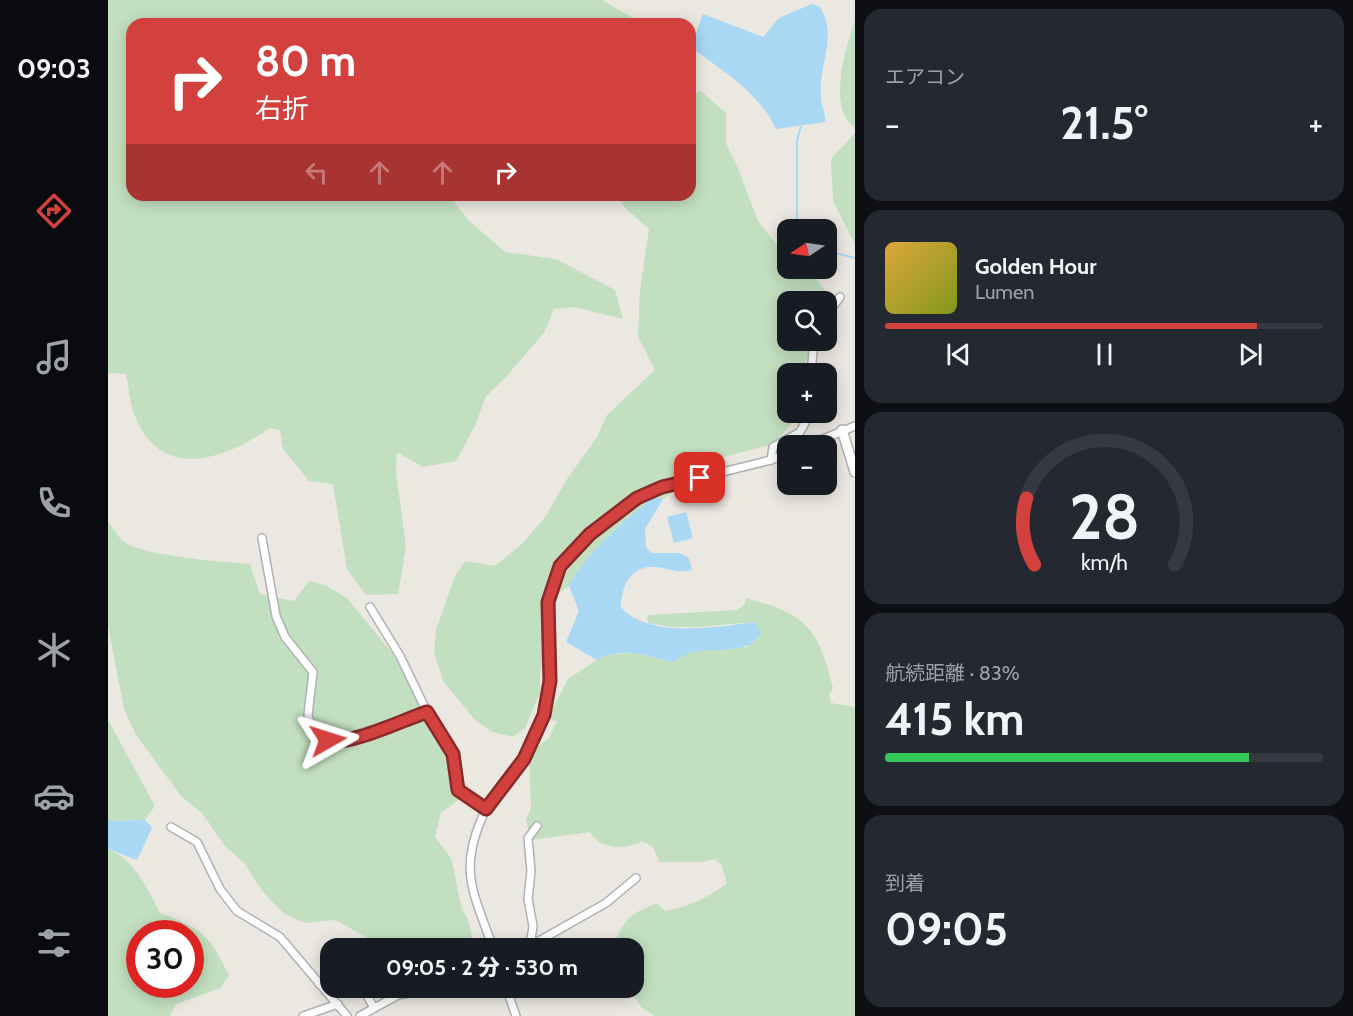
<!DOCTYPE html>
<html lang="ja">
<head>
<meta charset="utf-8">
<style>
	body { margin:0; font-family:Cabin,"Noto Sans JP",sans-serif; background:#242831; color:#f1f3f6; height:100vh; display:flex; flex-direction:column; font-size:22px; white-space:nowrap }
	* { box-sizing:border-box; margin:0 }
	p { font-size:20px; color:#9ea1a6 }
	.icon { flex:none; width:33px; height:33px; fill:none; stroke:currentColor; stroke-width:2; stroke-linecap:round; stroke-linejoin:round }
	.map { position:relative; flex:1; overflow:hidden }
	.panel { display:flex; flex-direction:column; gap:9px; padding:9px; background:#0d0f14; width:498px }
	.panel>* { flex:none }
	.banner { position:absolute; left:18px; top:18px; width:570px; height:183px; border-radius:18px; box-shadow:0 3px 15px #0003; background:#d3413f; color:#fff; overflow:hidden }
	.needle { width:39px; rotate:257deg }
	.fabs { position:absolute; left:669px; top:219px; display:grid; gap:12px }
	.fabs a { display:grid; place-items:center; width:60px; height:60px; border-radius:12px; background:#171b24; box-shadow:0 3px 15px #0003; font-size:30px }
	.speed { position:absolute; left:18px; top:920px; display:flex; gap:12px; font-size:30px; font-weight:700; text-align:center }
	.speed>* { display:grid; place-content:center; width:78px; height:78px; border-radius:50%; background:#171b24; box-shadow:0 3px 15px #0003; line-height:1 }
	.speed .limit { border:9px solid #d22; background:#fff; color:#111 }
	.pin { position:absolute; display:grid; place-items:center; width:51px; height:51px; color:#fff; margin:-26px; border-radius:12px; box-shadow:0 3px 9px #0006 }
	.me { position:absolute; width:66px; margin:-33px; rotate:84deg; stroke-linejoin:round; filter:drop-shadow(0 0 4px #0008) }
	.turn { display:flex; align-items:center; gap:21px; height:126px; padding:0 30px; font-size:27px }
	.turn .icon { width:78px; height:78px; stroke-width:2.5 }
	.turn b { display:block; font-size:42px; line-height:51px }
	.lanes { display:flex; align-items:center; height:57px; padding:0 30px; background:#0003; justify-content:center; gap:30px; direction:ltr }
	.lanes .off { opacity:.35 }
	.big { font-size:45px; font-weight:800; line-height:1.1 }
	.panel .tile { flex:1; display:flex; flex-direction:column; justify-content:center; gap:9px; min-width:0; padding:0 21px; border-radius:18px; background:#242831 }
	.panel .dial { align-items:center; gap:0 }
	.dial svg { height:156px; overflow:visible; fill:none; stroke:#363941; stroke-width:7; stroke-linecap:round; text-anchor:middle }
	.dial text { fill:#f1f3f6; stroke:none }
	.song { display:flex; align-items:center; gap:18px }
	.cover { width:72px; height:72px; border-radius:9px; background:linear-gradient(135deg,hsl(40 70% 55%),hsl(70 70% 35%)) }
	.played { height:6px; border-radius:3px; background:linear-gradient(90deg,#d3413f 85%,#363941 85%) }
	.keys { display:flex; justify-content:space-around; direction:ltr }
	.heat { display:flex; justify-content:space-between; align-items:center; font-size:33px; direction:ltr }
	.charge { height:9px; border-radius:4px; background:linear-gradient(90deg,#34c759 83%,#363941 0) }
	.trip { position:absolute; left:212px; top:938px; width:324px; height:60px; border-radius:18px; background:#171b24; box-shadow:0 3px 15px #0003; font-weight:800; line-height:60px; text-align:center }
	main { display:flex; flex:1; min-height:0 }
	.menu { display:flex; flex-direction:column; width:108px; justify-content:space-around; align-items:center; background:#090b0e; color:#9ea1a6 }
	.menu .icon { width:42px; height:42px }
	.menu .current { color:#d3413f }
	.menu b { font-size:27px; color:#f1f3f6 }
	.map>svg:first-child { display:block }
	.green { fill:#c2e0c0; fill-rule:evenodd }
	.water { fill:#a8d8f4 }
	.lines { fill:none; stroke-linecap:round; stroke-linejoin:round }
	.stream { stroke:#a8d8f4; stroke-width:2 }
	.minor-casing { stroke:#afb2b5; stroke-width:10 }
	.tertiary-casing { stroke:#afb2b5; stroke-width:12 }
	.minor { stroke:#fff; stroke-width:7 }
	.tertiary { stroke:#fff; stroke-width:9 }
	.route-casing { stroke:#892a29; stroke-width:15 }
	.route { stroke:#d3413f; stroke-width:10 }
</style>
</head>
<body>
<main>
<nav class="menu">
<b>09:03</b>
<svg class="icon current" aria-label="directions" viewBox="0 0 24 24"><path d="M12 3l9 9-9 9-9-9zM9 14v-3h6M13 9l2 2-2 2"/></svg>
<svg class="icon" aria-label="music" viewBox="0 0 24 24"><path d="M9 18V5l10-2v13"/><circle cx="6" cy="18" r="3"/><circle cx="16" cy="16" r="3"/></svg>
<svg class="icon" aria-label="phone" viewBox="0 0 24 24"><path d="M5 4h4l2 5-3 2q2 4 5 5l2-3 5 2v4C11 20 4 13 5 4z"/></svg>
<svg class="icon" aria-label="climate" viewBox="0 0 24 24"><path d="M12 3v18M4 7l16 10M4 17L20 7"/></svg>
<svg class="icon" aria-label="car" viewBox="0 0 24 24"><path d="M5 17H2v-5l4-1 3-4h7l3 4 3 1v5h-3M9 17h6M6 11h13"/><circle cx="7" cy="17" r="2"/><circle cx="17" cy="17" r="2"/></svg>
<svg class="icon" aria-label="filters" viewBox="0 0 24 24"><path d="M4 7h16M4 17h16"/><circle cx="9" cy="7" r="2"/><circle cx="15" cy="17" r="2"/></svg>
</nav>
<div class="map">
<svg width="747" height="1016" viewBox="0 0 747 1016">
	<rect width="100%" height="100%" fill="#ebe8e1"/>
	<g class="green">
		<path d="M 0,0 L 494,0 L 525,18 L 523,24 L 24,24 L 24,195 L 341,195 L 359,219 L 397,252 L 448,259 L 507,290 L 515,319 L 466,307 L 446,309 L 436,333 L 397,378 L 378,396 L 367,426 L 348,461 L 315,467 L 289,452 L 288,472 L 298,547 L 290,594 L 258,595 L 239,569 L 225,484 L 201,481 L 175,449 L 172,430 L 162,428 C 114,461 50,483 25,411 C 21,399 21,386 18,374 L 0,373 Z"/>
		<path d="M 747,21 L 747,128 C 719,109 737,48 747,21 Z"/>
		<path d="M 593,91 L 618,113 L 618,143 L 629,166 L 650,221 L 679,258 L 680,268 C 702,269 712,282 723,299 L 719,306 L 718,302 L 680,302 L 680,340 L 704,341 L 698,361 L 699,373 L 680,374 L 680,412 L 693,413 L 665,444 L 612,458 L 555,499 L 546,497 L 505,531 L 481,556 L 461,586 L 444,598 L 432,675 L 432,693 L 417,728 L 405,737 L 384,732 L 366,719 L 335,681 L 326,652 L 328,630 L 347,576 L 357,561 L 387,566 L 415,543 L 438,516 L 459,479 L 489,437 L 499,415 L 547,370 L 530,337 L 532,291 L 541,229 L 516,207 L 508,195 L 582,195 L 582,94 Z"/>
		<polygon points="747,133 747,245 725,201 723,159"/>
		<path d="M 0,522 C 5,528 11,539 18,543 C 37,556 116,562 142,564 L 152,594 L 186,601 L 201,581 L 217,585 L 239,598 L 284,653 L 353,774 L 357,795 L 333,813 L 327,837 L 344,860 L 353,906 L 361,922 L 366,948 L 278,948 L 227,920 L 197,923 L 175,913 L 155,892 L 136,863 L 117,846 L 94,813 L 73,796 L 28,735 L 16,709 L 0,626 Z"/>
		<path d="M 638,598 C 698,614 710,627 725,688 L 721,695 L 723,703 L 747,707 L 747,1016 L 547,1016 L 534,1008 L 525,996 L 509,987 L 525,987 L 525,948 L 504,948 C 518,918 518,916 549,903 L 557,911 C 577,908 604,896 619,883 L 613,864 L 607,859 L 595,862 L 552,862 L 544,846 L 534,841 C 518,850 492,850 482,832 L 423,840 L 418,820 L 423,808 L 421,754 L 441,738 L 449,721 L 439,720 L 460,679 L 498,654 L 526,653 L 566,662 C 585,644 616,649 640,647 L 647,622 L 587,627 L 563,627 L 540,623 L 539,618 L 540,615 L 629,610 L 636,605 Z"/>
		<polygon points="0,720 47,806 37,820 0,821"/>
		<path d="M 0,849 C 26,859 40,889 52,913 C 94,928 102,935 121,976 L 112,988 L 68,1004 L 62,1016 L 0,1016 ZM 32,933 L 82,933 L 82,984 L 32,984 Z"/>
	</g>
	<g class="water">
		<path d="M 704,4 L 712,7 C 731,38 709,66 713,99 C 714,108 718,113 717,122 L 668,129 C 652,93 614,71 583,47 L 595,14 L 655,37 L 671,18 Z"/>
		<path d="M 546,497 L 555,499 L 537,529 L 538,547 L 543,553 L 571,553 L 581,558 L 584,570 C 567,574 554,565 540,567 C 519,570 513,591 513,608 C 544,639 608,627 647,622 L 653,632 C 641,662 591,639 566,662 C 541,657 513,645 489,660 L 458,642 L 471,611 L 461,586 C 480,550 514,523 546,497 Z"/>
		<polygon points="578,512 585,538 566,543 559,517"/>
		<polygon points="37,820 44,828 29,860 0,849 0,821"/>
	</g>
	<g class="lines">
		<g class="stream">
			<polyline points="694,123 689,140 689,220 695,230"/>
			<polyline points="728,253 747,258"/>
		</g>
		<defs>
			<g id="minor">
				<polyline points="718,316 732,297"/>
				<polyline points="703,374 706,340"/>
				<polyline points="698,446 747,426"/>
				<polyline points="663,460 665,447 692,432 703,412"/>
				<polyline points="554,487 663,460 680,453"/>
				<polyline points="154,538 168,616 177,637 205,672 200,715 203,726 226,742 319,712"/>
				<path d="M 262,607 L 292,656 L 319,712 L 340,744 L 350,790 L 378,809 C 349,869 365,891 385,948"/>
				<polyline points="63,827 89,842 112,889 129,911 172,937 239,1016"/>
				<polyline points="422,946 498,903 528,878"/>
				<polyline points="419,948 422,946 425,926 420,899 423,871 420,838 429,826"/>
				<polyline points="211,984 222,975"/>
				<polyline points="254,987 266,1008"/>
				<polyline points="398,987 408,1016"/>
				<polyline points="195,1016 230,1004"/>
				<polyline points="252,1016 290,995 301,993 380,992 399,989"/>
			</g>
			<g id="tertiary">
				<polyline points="734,430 747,472"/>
				<path d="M 378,809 C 400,779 427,750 436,712 C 446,674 437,641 440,603 C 444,551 511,507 554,487"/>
			</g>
		</defs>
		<use href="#minor" class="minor-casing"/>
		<use href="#tertiary" class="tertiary-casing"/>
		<use href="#minor" class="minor"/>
		<use href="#tertiary" class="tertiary"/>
	</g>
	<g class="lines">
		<defs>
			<path id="route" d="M 220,740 C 240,747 297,719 319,712 L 345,754 L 350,790 L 378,809 L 416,759 L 436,715 L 442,681 L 440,602 L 452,566 L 482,534 L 529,498 L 554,487 L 592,478"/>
		</defs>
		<use href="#route" class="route-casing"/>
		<use href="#route" class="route"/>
	</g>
</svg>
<div class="fabs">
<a><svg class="needle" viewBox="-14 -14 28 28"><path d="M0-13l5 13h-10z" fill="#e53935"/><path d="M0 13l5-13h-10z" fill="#9ea1a6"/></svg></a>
<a><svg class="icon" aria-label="search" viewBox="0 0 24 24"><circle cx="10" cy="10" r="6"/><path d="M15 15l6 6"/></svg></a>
<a>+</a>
<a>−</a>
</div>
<div class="speed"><div class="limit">30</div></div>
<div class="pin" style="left:592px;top:478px;background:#d93025"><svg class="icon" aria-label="arrive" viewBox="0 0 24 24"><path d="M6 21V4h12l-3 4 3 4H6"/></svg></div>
<svg class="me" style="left:220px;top:740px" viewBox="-20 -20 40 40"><path d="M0-17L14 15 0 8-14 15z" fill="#d3413f" stroke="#fff" stroke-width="4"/></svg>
<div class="trip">09:05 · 2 分 · 530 m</div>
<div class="banner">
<div class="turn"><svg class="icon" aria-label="right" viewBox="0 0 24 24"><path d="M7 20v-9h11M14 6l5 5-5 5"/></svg><div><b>80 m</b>右折</div></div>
<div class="lanes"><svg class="icon off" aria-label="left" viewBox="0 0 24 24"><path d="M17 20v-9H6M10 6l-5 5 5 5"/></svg><svg class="icon off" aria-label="ahead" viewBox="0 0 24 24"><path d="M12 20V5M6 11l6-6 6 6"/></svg><svg class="icon off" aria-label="ahead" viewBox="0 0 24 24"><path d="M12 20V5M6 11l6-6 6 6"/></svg><svg class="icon" aria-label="right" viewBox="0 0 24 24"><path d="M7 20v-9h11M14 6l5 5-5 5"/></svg></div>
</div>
</div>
<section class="panel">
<div class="tile"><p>エアコン</p>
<div class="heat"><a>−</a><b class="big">21.5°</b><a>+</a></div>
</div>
<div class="tile">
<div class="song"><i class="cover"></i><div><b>Golden Hour</b><p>Lumen</p></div></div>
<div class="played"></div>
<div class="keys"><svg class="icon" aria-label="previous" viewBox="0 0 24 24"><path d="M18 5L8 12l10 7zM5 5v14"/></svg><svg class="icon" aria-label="pause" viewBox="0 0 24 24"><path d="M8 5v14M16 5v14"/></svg><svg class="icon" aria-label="next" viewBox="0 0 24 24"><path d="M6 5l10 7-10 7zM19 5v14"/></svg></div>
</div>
<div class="tile dial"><svg viewBox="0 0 100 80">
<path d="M14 69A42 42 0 1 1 86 69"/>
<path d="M14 69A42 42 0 0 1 10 35" stroke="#d3413f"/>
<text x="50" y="56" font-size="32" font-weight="700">28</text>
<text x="50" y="72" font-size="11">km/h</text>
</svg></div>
<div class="tile"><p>航続距離 · 83%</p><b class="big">415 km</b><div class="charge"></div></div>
<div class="tile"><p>到着</p><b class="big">09:05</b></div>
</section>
</main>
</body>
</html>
